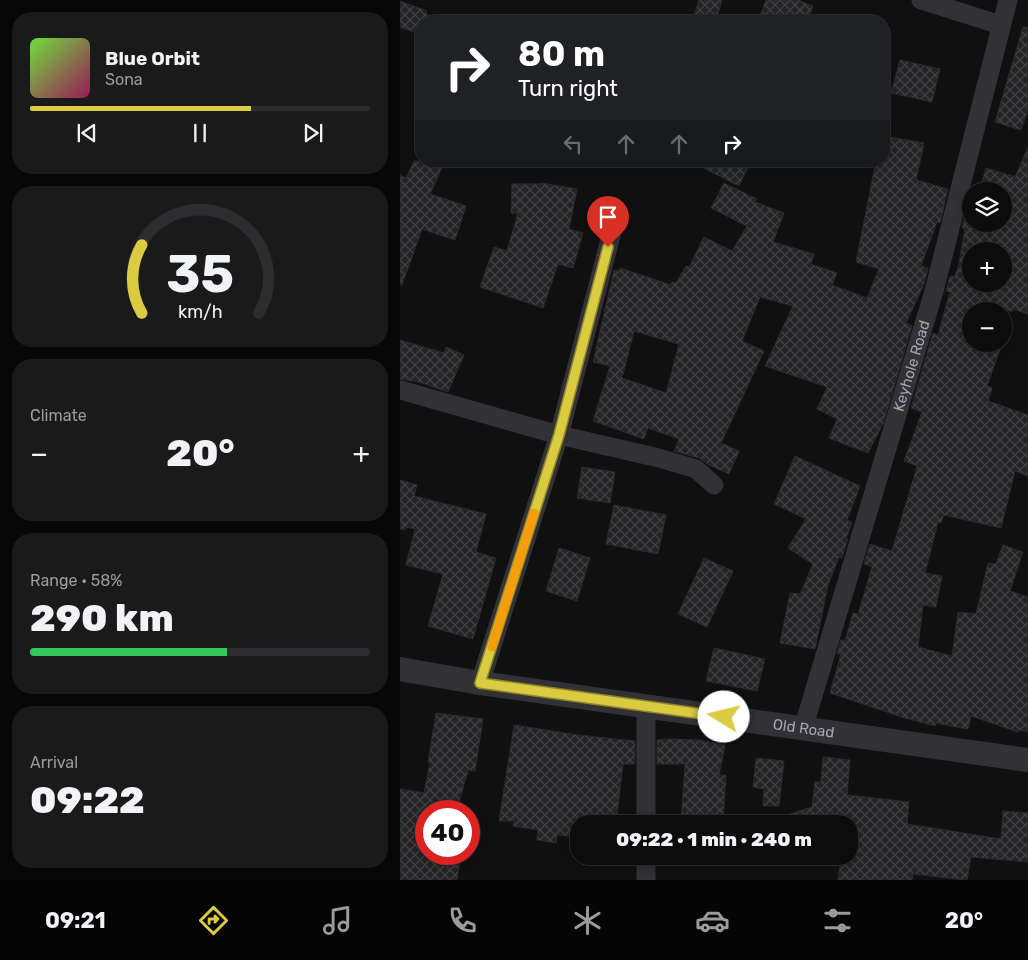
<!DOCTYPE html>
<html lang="en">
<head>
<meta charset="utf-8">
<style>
	body { margin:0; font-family:Rubik,sans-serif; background:#1b1a1b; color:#f1f3f6; height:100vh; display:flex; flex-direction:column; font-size:19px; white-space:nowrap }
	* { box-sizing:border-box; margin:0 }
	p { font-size:16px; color:#9a9b9d }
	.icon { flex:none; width:28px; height:28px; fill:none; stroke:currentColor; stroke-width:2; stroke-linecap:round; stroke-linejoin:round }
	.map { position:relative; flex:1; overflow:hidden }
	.panel { display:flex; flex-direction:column; gap:12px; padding:12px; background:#070707; width:400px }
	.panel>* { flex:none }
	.guide { position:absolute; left:15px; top:15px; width:475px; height:152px; border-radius:20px; box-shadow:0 2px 12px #0003,0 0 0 1px #2d2c2e; background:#202124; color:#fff; overflow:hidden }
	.buttons { position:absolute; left:562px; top:182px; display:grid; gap:10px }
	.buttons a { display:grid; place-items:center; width:50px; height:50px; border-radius:50%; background:#0d0c0d; box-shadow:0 2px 12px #0003,0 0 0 1px #2d2c2e; font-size:25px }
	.speed { position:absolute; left:15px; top:800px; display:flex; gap:10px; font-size:25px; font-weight:700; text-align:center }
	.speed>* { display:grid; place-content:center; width:65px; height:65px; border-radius:50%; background:#0d0c0d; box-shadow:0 2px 12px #0003,0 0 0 1px #2d2c2e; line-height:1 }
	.speed .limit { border:8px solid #d22; background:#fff; color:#111 }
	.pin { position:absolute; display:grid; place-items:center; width:42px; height:42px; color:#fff; margin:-51px -21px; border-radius:50% 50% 50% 0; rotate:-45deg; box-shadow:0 0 5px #0007 }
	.pin .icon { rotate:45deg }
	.me { position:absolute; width:55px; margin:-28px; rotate:279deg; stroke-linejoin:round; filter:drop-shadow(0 0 4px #0008) }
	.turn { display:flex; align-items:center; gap:18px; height:105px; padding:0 20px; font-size:22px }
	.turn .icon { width:65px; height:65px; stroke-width:2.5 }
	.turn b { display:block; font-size:35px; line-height:42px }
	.lanes { display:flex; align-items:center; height:48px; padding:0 20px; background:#0003; justify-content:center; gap:25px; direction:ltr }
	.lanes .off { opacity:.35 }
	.big { font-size:38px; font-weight:800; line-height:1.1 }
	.panel .widget { flex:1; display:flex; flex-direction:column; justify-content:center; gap:8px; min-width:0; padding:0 18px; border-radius:20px; background:#1b1a1b }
	.panel .dial { align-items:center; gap:0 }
	.dial svg { height:130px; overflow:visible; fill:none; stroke:#2d2c2e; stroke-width:7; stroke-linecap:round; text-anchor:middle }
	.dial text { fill:#f1f3f6; stroke:none }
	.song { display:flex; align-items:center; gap:15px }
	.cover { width:60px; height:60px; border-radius:8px; background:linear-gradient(135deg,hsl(100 70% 55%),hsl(330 70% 35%)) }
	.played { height:5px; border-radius:2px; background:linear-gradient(90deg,#dacb40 65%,#2d2c2e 65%) }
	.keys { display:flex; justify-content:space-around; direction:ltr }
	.heat { display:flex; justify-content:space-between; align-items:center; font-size:28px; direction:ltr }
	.charge { height:8px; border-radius:4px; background:linear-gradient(90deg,#34c759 58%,#2d2c2e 0) }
	.trip { position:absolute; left:170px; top:815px; width:288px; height:50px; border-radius:20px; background:#0d0c0d; box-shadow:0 2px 12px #0003,0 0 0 1px #2d2c2e; font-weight:800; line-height:50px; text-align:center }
	.dock { display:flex; height:80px; justify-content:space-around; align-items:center; background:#050505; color:#9a9b9d }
	.dock .icon { width:35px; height:35px }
	.dock .current { color:#dacb40 }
	.dock b { font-size:22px; color:#f1f3f6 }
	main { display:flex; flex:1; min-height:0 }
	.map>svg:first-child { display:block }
	.building { fill:url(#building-cross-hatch); stroke:#2b2b2d; fill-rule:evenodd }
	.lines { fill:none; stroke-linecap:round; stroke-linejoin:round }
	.minor { stroke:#323236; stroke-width:19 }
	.tertiary { stroke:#323236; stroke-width:24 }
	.route-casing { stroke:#8e842a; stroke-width:12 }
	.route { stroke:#dacb40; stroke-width:9 }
	.slow { stroke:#f59e0b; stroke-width:9 }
	.labels { text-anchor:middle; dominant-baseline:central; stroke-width:5; stroke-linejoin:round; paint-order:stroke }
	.street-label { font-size:15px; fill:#a3a4b0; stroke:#0c0b0c }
</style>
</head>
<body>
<main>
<section class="panel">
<div class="widget">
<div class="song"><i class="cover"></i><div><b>Blue Orbit</b><p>Sona</p></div></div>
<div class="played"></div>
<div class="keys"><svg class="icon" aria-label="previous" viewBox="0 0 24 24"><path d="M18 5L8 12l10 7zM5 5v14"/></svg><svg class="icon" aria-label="pause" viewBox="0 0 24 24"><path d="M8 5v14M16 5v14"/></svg><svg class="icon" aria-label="next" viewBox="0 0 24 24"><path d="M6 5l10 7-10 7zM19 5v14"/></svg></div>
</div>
<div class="widget dial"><svg viewBox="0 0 100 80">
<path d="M14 69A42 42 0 1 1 86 69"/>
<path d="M14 69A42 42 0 0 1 14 27" stroke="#dacb40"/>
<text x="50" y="56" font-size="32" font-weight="700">35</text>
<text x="50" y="72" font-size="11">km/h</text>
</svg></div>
<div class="widget"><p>Climate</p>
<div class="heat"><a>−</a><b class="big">20°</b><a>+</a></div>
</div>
<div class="widget"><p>Range · 58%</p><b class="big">290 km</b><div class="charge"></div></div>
<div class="widget"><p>Arrival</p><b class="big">09:22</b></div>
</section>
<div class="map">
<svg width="628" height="880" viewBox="0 0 628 880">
	<defs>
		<pattern id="building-cross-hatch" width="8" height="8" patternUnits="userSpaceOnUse" patternTransform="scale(1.25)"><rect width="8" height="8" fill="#242325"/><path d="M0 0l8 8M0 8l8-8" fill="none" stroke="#414042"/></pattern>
	</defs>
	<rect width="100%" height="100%" fill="#111011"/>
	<g class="building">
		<polygon points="299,0 322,0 316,21 292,21"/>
		<polygon points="366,0 398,0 413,6 407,21 358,21"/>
		<polygon points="0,1 27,11 26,14 36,20 21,21 18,34 0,27"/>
		<polygon points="623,27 628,27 628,110 621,130 595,122"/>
		<polygon points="500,60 540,69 532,102 491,93"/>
		<path d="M 484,136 L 524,143 L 516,180 L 548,189 L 540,223 L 537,222 L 521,266 L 528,268 L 524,284 L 506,323 L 512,326 L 483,424 L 468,453 L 429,438 L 437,419 L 417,409 L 427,387 L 365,366 L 393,306 L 360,297 L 342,341 L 364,351 L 321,443 L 339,451 L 329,474 L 309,465 L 299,458 L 274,451 L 279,439 L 248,428 L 244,439 L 193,421 L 210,366 L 193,362 L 214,270 L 220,271 L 220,268 L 271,285 L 272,282 L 276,283 L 286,266 L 289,267 L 304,237 L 332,251 L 347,226 L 311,208 L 324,183 L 357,199 L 355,202 L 384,213 L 373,242 L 414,254 L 411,264 L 437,273 L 432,285 L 467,298 L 479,269 L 456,262 L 476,161 L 484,161 ZM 234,331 L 279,344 L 266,393 L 222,378 Z"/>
		<path d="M 628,147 L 628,314 L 613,309 L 613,311 L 571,311 L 571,344 L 602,344 L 587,386 L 592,388 L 588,401 L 628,415 L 628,476 L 615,471 L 601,528 L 544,515 L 541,523 L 538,522 L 525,573 L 542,576 L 536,607 L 523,605 L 518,647 L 552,656 L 558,612 L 576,614 L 588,563 L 596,564 L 603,545 L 623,552 L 610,591 L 628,597 L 628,732 L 619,730 L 618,732 L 571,716 L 568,729 L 536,723 L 535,726 L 505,718 L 430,693 L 441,654 L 437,654 L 441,640 L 445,641 L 453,613 L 458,614 L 472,567 L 464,564 L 470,544 L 492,551 L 517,466 L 504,461 L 522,412 L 511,408 L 533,333 L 538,335 L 550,292 L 546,291 L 550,276 L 554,277 L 558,268 L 565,229 L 562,228 L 570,194 L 571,224 L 604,224 L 604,191 L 579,191 L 586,168 L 615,177 ZM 571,251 L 604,251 L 604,284 L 571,284 Z"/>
		<polygon points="14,161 45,161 30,194 66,206 55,240 22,229 2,285 0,284 0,175 6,178"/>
		<polygon points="290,161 351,161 339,186"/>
		<polygon points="141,183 177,189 169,229 183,233 173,268 158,264 143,308 80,287 94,247 107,251 118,213 111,213 112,184 141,184"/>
		<polygon points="0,340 44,353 46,347 64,355 48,392 19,382 0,379"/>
		<polygon points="395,456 460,486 447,520 452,523 446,538 448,538 442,558 439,557 428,585 415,649 380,643 390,593 400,594 413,564 388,548 406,519 374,504"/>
		<polygon points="182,467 215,472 210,503 177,498"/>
		<polygon points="0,480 17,485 14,496 86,514 76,552 96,558 73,639 28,626 43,574 6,565 15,529 6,527 6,530 0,529"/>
		<polygon points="214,505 266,515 258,554 206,544"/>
		<polygon points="159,548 190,558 177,601 146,591"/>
		<polygon points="304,558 333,571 307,627 278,614"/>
		<polygon points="314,648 365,659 357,691 306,681"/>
		<polygon points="36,713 83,719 75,771 68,770 57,810 47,807 45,811 26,811 26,854 61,854 57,880 0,880 0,789 24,793 30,762 28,762"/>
		<polygon points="114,725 178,735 235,741 235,764 223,764 216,824 179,824 179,837 157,835 156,843 137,840 138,830 113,826 114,821 99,821"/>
		<polygon points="269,739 299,740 325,745 319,775 326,775 323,824 281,824 285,764 257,764 257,740"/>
		<polygon points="423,757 450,760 447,795 509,802 507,824 601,839 603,811 628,813 628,862 571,857 567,880 513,874 512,880 438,880 441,856 449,856 449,824 377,818 412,807 415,782 421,782"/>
		<polygon points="356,758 384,761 379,806 363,806 364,789 353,787"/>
	</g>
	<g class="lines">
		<g class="minor">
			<polyline points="521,0 601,25"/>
			<polyline points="0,390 159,435 259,458 296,469 314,485"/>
			<polyline points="80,683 159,435 213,228"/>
			<polyline points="246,705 246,824"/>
			<path id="s1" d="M 403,729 L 534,291 L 608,0"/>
			<polyline points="246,856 246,880"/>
		</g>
		<path class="tertiary" id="s2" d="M 0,669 L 80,683 L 628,760"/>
	</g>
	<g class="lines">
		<defs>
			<polyline id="route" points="208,247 159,435 80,683 324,717"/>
		</defs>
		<use href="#route" class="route-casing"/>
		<use href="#route" class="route"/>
		<polyline class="slow" points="92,647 134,513"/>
	</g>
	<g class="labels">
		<g class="street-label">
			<text stroke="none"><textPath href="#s1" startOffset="379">Keyhole Road</textPath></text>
			<text stroke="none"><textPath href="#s2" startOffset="408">Old Road</textPath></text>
		</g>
	</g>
</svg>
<div class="buttons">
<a><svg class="icon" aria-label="layers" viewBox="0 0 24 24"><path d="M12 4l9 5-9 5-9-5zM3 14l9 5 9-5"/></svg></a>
<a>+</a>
<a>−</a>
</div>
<div class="speed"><div class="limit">40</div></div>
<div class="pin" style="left:208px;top:247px;background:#d93025"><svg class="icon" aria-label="arrive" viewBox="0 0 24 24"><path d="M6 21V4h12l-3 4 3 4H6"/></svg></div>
<svg class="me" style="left:324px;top:717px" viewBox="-20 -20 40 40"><circle r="19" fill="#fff"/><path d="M0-13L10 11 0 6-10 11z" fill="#dacb40"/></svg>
<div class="trip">09:22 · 1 min · 240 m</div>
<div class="guide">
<div class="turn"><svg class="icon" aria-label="right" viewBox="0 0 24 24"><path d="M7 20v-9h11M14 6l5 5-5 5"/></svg><div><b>80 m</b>Turn right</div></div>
<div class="lanes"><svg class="icon off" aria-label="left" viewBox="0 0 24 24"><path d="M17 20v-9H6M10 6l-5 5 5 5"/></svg><svg class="icon off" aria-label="ahead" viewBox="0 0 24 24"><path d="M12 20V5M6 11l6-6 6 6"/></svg><svg class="icon off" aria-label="ahead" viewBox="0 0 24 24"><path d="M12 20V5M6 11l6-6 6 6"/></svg><svg class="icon" aria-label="right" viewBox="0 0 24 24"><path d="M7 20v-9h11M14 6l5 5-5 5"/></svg></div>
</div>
</div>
</main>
<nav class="dock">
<b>09:21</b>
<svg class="icon current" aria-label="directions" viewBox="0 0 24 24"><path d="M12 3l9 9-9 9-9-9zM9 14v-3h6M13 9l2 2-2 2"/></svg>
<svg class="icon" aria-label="music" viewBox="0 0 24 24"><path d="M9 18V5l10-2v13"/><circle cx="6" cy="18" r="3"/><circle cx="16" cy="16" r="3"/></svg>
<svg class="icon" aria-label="phone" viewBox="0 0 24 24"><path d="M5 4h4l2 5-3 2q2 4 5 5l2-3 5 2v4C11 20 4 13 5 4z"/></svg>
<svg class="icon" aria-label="climate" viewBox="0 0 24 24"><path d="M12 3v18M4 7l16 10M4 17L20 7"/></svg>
<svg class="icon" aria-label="car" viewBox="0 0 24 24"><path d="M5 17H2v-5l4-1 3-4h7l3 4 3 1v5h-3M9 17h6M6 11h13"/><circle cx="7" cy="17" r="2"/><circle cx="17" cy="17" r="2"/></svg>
<svg class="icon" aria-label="filters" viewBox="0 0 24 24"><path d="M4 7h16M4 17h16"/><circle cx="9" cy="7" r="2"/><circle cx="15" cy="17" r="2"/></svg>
<b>20°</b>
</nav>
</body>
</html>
